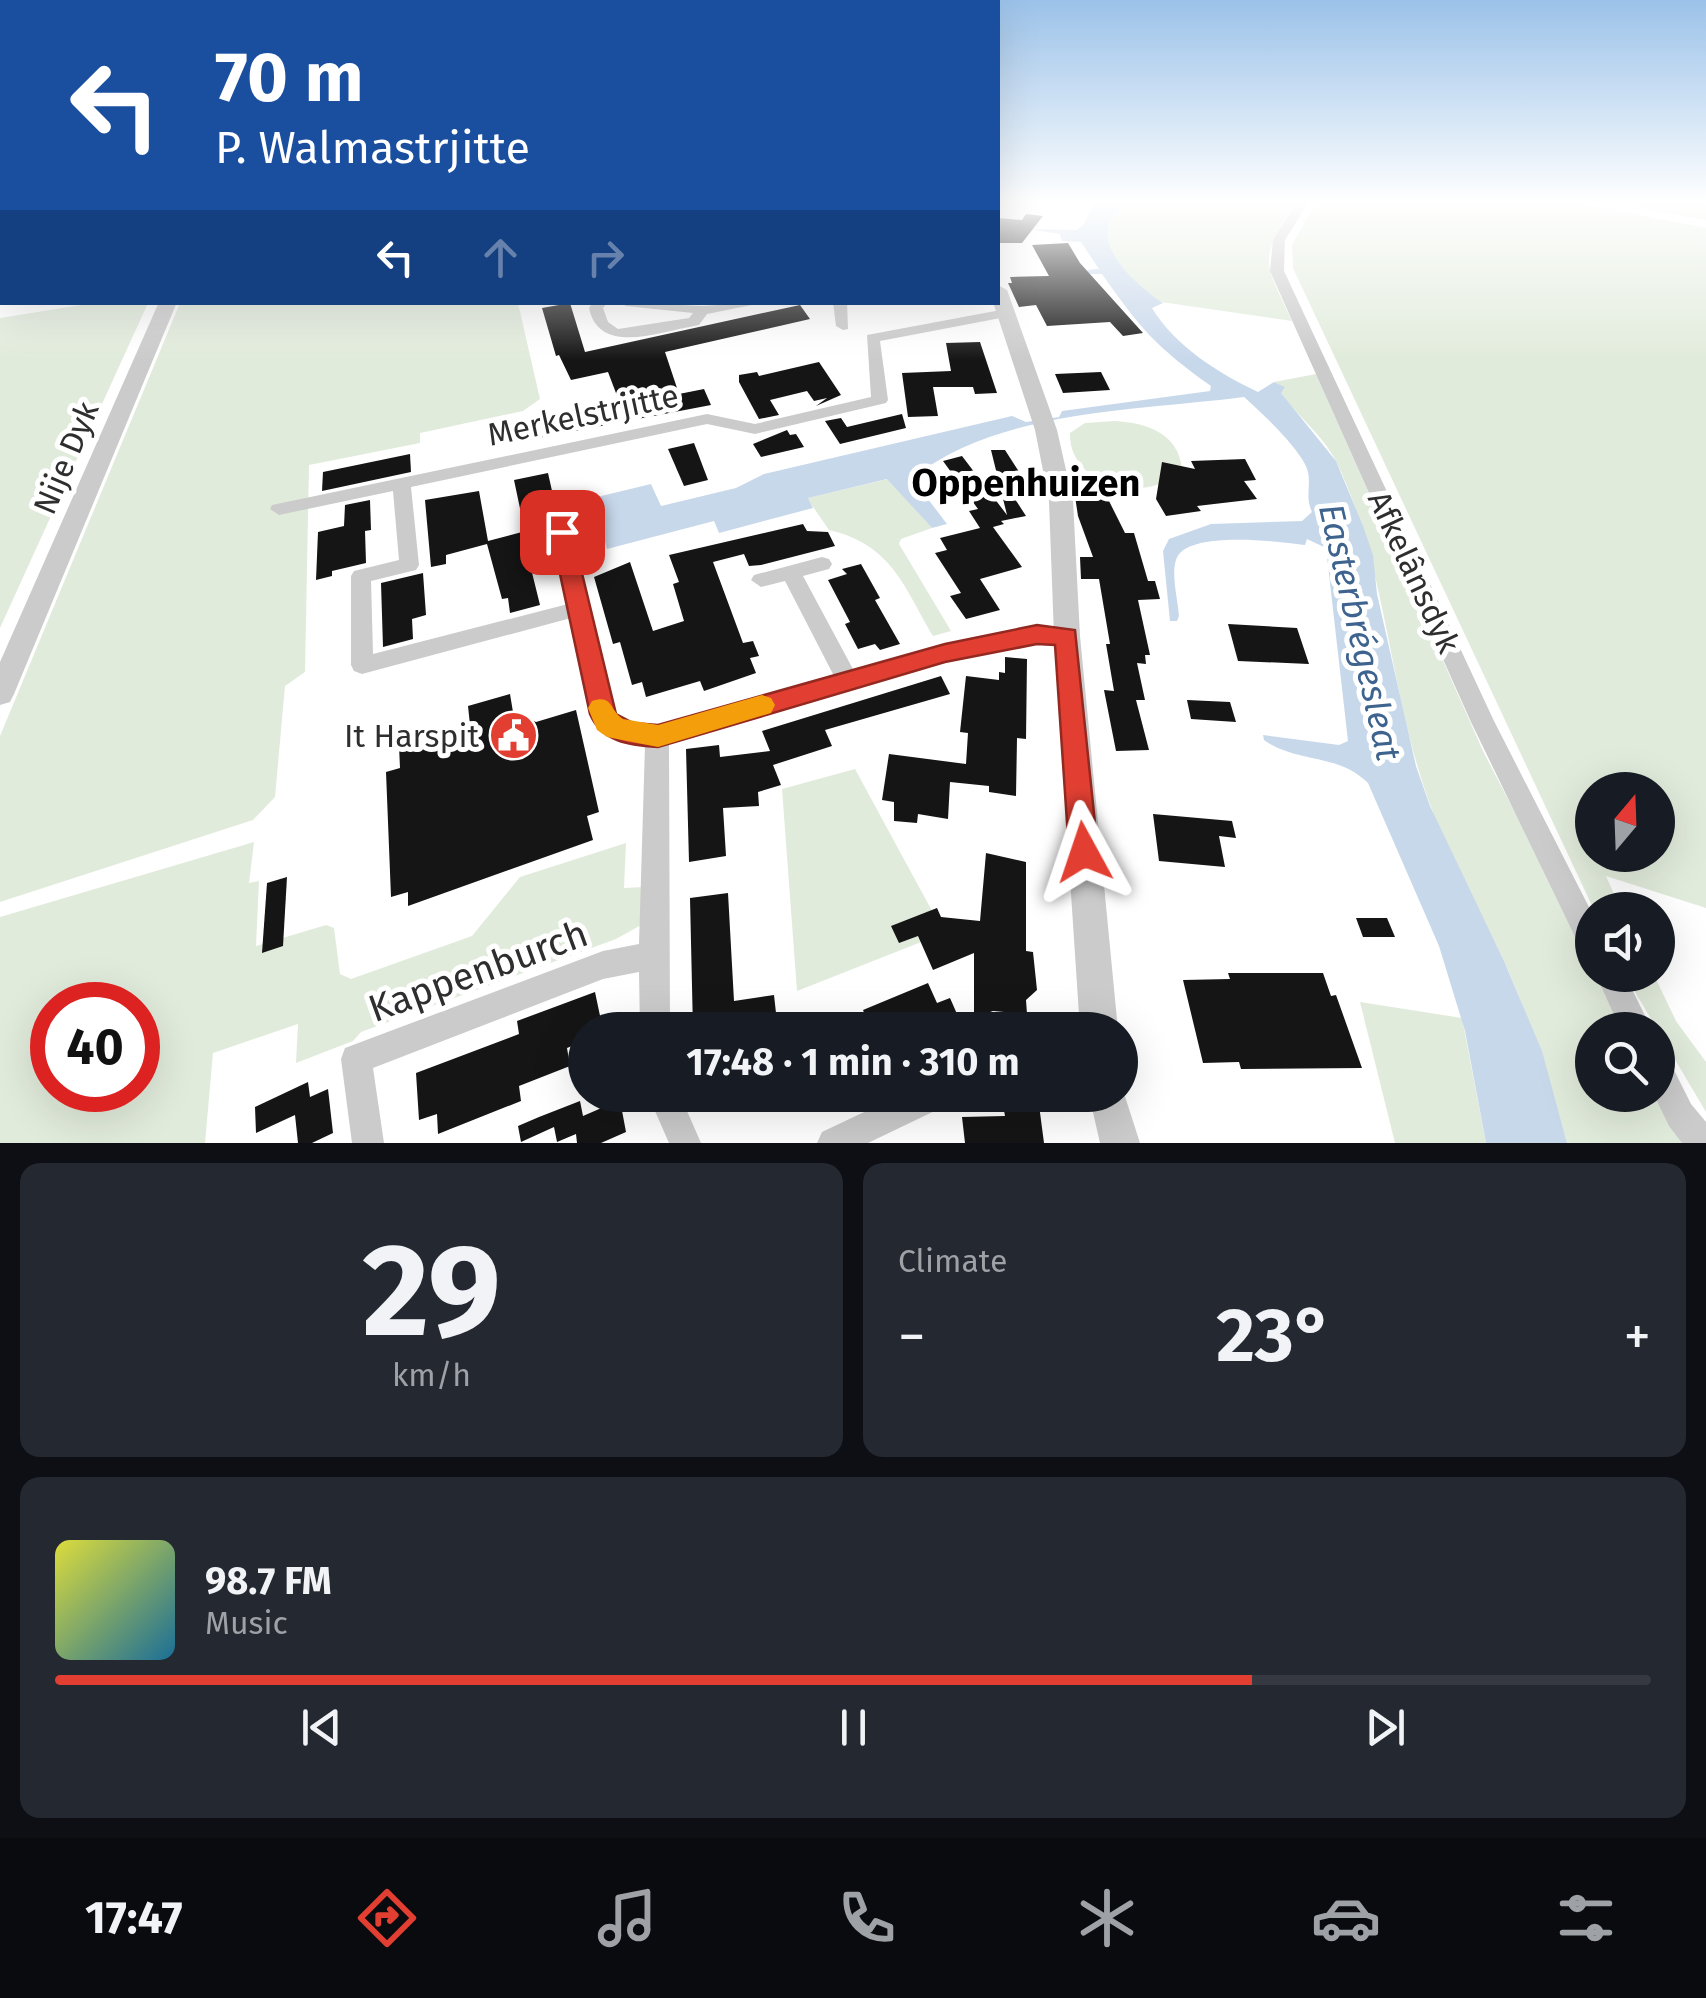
<!DOCTYPE html>
<html lang="en">
<head>
<meta charset="utf-8">
<style>
	body { margin:0; font-family:"Fira Sans",sans-serif; background:#242831; color:#f1f3f6; height:100vh; display:flex; flex-direction:column; font-size:38px; white-space:nowrap }
	* { box-sizing:border-box; margin:0 }
	p { font-size:32px; color:#9ea1a6 }
	.icon { flex:none; width:55px; height:55px; fill:none; stroke:currentColor; stroke-width:2; stroke-linecap:round; stroke-linejoin:round }
	.map { position:relative; height:1143px; overflow:hidden }
	.details { display:flex; flex-direction:column; gap:20px; padding:20px; background:#0d0f14; flex:1 }
	.details>* { flex:none }
	.banner { position:absolute; left:0px; top:0px; width:1000px; height:305px; box-shadow:0 10px 40px #0002; background:#1a4fa0; color:#fff; overflow:hidden }
	.needle { width:65px; rotate:19deg }
	.controls { position:absolute; left:1575px; top:772px; display:grid; gap:20px }
	.controls a { display:grid; place-items:center; width:100px; height:100px; border-radius:50%; background:#171b24; box-shadow:0 10px 40px #0002; font-size:50px }
	.speed { position:absolute; left:30px; top:982px; display:flex; gap:20px; font-size:50px; font-weight:700; text-align:center }
	.speed>* { display:grid; place-content:center; width:130px; height:130px; border-radius:50%; background:#171b24; box-shadow:0 10px 40px #0002; line-height:1 }
	.speed .limit { border:15px solid #d22; background:#fff; color:#111 }
	.pin { position:absolute; display:grid; place-items:center; width:85px; height:85px; color:#fff; margin:-42px; border-radius:20px; box-shadow:0 5px 15px #0006 }
	.me { position:absolute; width:110px; margin:-55px; rotate:355deg; stroke-linejoin:round; filter:drop-shadow(0 0 8px #0008) }
	.turn { display:flex; align-items:center; gap:35px; height:210px; padding:0 50px; font-size:45px }
	.turn .icon { width:130px; height:130px; stroke-width:2.5 }
	.turn b { display:block; font-size:70px; line-height:85px }
	.lanes { display:flex; align-items:center; height:95px; padding:0 50px; background:#0003; justify-content:center; gap:50px; direction:ltr }
	.lanes .off { opacity:.35 }
	.big { font-size:75px; font-weight:700; line-height:1.1 }
	.details .widget { flex:1; display:flex; flex-direction:column; justify-content:center; gap:15px; min-width:0; padding:0 35px; border-radius:20px; background:#242831 }
	.details .dial { align-items:center; gap:0 }
	.dial b { font-size:130px; line-height:1 }
	.song { display:flex; align-items:center; gap:30px }
	.cover { width:120px; height:120px; border-radius:15px; background:linear-gradient(135deg,hsl(60 70% 55%),hsl(200 70% 35%)) }
	.played { height:10px; border-radius:5px; background:linear-gradient(90deg,#e23f32 75%,#363941 75%) }
	.keys { display:flex; justify-content:space-around; direction:ltr }
	.heat { display:flex; justify-content:space-between; align-items:center; font-size:55px; direction:ltr }
	.details .tiles { flex:1; display:grid; gap:20px; grid-template-columns:1fr 1fr }
	.widget:last-child { grid-column:span 2 }
	.trip { position:absolute; left:568px; top:1012px; width:570px; height:100px; border-radius:50px; background:#171b24; box-shadow:0 10px 40px #0002; font-weight:700; line-height:100px; text-align:center }
	.menu { display:flex; height:160px; justify-content:space-around; align-items:center; background:#090b0e; color:#9ea1a6 }
	.menu .icon { width:70px; height:70px }
	.menu .on { color:#e23f32 }
	.menu b { font-size:45px; color:#f1f3f6 }
	.map>svg:first-child { display:block }
	.green { fill:#e1ebdb; fill-rule:evenodd }
	.water { fill:#c8d8eb }
	.building { fill:#151515 }
	.lines { fill:none; stroke-linecap:round; stroke-linejoin:round }
	.minor { fill:#cbcbcb; fill-rule:evenodd }
	.tertiary { fill:#cbcbcb; fill-rule:evenodd }
	.route { fill:#e23f32; stroke:#932920; stroke-width:2.5 }
	.slow { fill:#f59e0b }
	.labels { text-anchor:middle; dominant-baseline:central; stroke-width:10; stroke-linejoin:round; paint-order:stroke }
	.street-label { font-size:32px; fill:#2e2e2e; stroke:#fff }
	.poi-label { font-size:32px; fill:#2e2e2e; stroke:#fff; text-anchor:end }
	.water-label { font-size:35px; font-style:italic; fill:#3d638e; stroke:#fff }
	.quarter-label { font-size:38px; font-weight:bold; fill:#000; stroke:#fff }
	.near-street-label { font-size:38px; fill:#2e2e2e; stroke:#fff }
</style>
</head>
<body>
<div class="map">
<svg width="1706" height="1143" viewBox="0 0 1706 1143">
	<rect width="100%" height="100%" fill="#fff"/>
	<g class="green">
		<path d="M 1128,200 L 1296,200 C 1260,263 1261,255 1292,321 L 1161,302 C 1141,289 1100,252 1109,225 C 1112,216 1122,208 1128,200 Z"/>
		<path d="M 1317,200 L 1563,200 L 1706,228 L 1706,908 L 1606,876 L 1621,910 L 1594,910 L 1293,268 L 1292,245 ZM 1592,790 L 1658,790 L 1658,855 L 1592,855 Z"/>
		<polygon points="1598,200 1706,200 1706,220"/>
		<polygon points="100,302 148,303 0,628 0,318"/>
		<polygon points="180,303 518,303 540,399 523,411 420,433 420,443 309,465 305,672 285,686 275,797 253,820 0,902 0,736"/>
		<path d="M 1316,374 L 1483,751 L 1592,961 L 1592,975 L 1600,975 L 1627,1030 L 1592,1030 L 1592,1095 L 1658,1093 L 1691,1143 L 1567,1143 C 1549,1079 1530,1017 1502,957 C 1478,905 1447,853 1428,799 C 1389,689 1387,569 1337,463 C 1324,436 1298,417 1280,392 L 1284,387 L 1274,382 Z"/>
		<path d="M 1115,421 C 1147,423 1178,433 1182,469 C 1150,506 1068,487 1070,433 L 1085,423 Z"/>
		<path d="M 888,479 L 932,528 L 901,539 L 899,544 L 951,631 L 933,636 C 903,585 892,545 829,530 L 807,498 Z"/>
		<polygon points="855,769 944,933 797,991 782,789"/>
		<path d="M 254,842 L 249,883 L 259,881 L 256,946 L 326,925 L 334,928 L 340,974 L 351,979 L 472,936 L 520,877 L 626,843 L 624,888 L 645,887 L 643,924 L 616,939 L 361,1032 L 353,1041 L 296,1063 L 298,1024 L 213,1053 L 205,1143 L 0,1143 L 0,917 ZM 52,1005 L 138,1005 L 138,1090 L 52,1090 Z"/>
		<polygon points="1625,975 1654,975 1676,1021 1706,1062 1706,1112"/>
		<polygon points="1360,1002 1462,1018 1486,1143 1395,1143"/>
	</g>
	<path class="water" d="M 1128,200 C 1122,208 1111,216 1109,226 C 1100,254 1143,290 1163,303 L 1152,308 C 1175,346 1218,373 1258,392 L 1274,382 L 1285,387 L 1281,393 L 1336,461 L 1363,526 L 1373,555 L 1377,594 L 1416,766 L 1430,806 L 1504,961 L 1542,1051 L 1567,1143 L 1486,1143 L 1465,1031 L 1439,946 L 1368,783 C 1338,753 1296,763 1264,740 L 1263,735 L 1339,745 L 1348,741 L 1326,548 L 1307,539 L 1305,545 C 1281,542 1185,529 1176,560 C 1171,575 1178,600 1179,616 L 1177,621 L 1170,621 L 1163,551 L 1169,539 L 1211,524 L 1302,521 L 1312,512 C 1305,497 1311,487 1308,472 C 1304,452 1260,411 1244,397 C 1136,411 1001,409 912,478 L 947,524 L 932,528 L 887,479 L 808,498 L 813,508 L 719,533 L 714,521 L 607,549 L 593,498 L 651,484 L 661,506 L 736,488 L 764,474 L 1012,416 L 1026,422 L 1059,417 L 1062,411 L 1210,391 L 1211,386 C 1156,347 1140,328 1102,274 L 1089,274 L 1087,270 L 1099,269 L 1081,242 L 1062,241 L 1060,234 L 1027,229 L 1077,230 L 1084,224 L 1095,201 Z"/>
	<g class="building">
		<polygon points="1026,214 1043,216 1022,243 998,243 998,218 1022,220"/>
		<polygon points="1068,243 1080,263 1143,333 1123,336 1110,322 1047,326 1036,305 1019,307 1008,283 1012,283 1010,277 1049,276 1032,245"/>
		<polygon points="570,303 585,352 800,305 810,319 665,352 679,394 704,389 711,405 496,446 492,429 619,401 608,372 571,380 559,355 556,356 542,308"/>
		<polygon points="980,342 997,393 975,394 973,387 933,387 938,416 908,417 902,373 951,371 946,343"/>
		<polygon points="819,362 841,395 816,406 827,398 814,401 807,391 770,400 779,415 759,419 739,382 739,375 757,372 759,376"/>
		<polygon points="1101,372 1110,390 1063,393 1055,374"/>
		<polygon points="902,414 906,428 840,444 825,421 841,418 847,427"/>
		<polygon points="787,430 790,435 796,434 804,447 761,457 753,444"/>
		<polygon points="694,443 708,480 684,486 668,449"/>
		<polygon points="991,450 1005,450 1023,478 1004,482 1026,516 1001,521 1004,524 993,527 1022,567 980,579 1000,610 966,619 950,596 961,593 935,553 947,550 940,538 980,528 969,511 978,509 943,461 962,456 1007,515"/>
		<polygon points="410,454 411,472 322,491 323,472"/>
		<polygon points="1245,459 1256,480 1244,481 1257,499 1197,506 1201,511 1166,516 1156,499 1162,462 1195,469 1191,461"/>
		<polygon points="548,473 557,513 545,516 548,527 525,532 514,480"/>
		<polygon points="1073,483 1088,484 1105,493 1125,533 1134,533 1148,581 1155,581 1160,599 1138,600 1150,655 1145,655 1146,664 1137,663 1145,700 1136,700 1149,750 1116,751 1104,690 1114,691 1106,644 1110,644 1099,579 1081,579 1080,557 1093,557 1078,516"/>
		<polygon points="479,491 488,541 522,532 540,605 510,613 508,598 502,599 487,544 446,555 446,564 431,567 425,500"/>
		<polygon points="370,500 371,530 365,531 366,563 332,571 332,576 316,580 318,532 344,526 345,505"/>
		<polygon points="803,524 807,531 828,532 835,546 761,565 749,566 744,554 713,562 743,643 753,641 759,656 750,658 756,673 704,691 700,681 646,697 642,682 632,685 620,642 613,644 594,577 630,562 653,631 684,621 673,584 679,582 669,555"/>
		<polygon points="861,564 880,598 875,600 900,644 880,650 875,644 858,649 845,624 850,622 828,580 847,574 842,569"/>
		<polygon points="423,573 426,615 412,619 413,639 383,647 381,583"/>
		<polygon points="1228,624 1297,628 1309,664 1238,661"/>
		<polygon points="1005,657 1027,659 1026,739 1017,738 1016,796 989,792 989,786 950,782 948,819 918,814 917,823 894,821 894,802 882,800 889,754 966,764 968,733 960,732 966,676 999,680 999,672 1005,673"/>
		<polygon points="941,676 950,694 825,730 832,746 773,765 781,785 758,792 759,806 723,808 726,856 689,862 686,749 719,745 720,757 770,751 762,731"/>
		<polygon points="510,694 513,712 536,722 576,710 599,812 587,816 593,840 408,906 408,892 391,897 386,772 400,768 399,746 470,725 468,706"/>
		<polygon points="1187,700 1230,702 1236,722 1191,719"/>
		<polygon points="1153,814 1232,821 1236,838 1219,836 1225,867 1159,861"/>
		<polygon points="986,853 1026,862 1026,951 1033,952 1037,990 1026,1000 1027,1014 993,1011 974,1018 974,953 933,970 918,936 899,943 891,926 937,908 941,917 980,921"/>
		<polygon points="287,877 283,946 262,953 267,883"/>
		<polygon points="728,893 734,1001 774,995 776,1013 735,1019 735,1030 693,1030 690,898"/>
		<polygon points="1356,918 1387,918 1395,937 1363,937"/>
		<polygon points="1228,973 1323,973 1331,996 1336,995 1362,1068 1241,1069 1239,1062 1203,1063 1183,980 1230,979"/>
		<polygon points="928,983 937,1003 950,998 961,1023 944,1030 871,1030 863,1010"/>
		<polygon points="595,992 603,1030 585,1030 585,1041 567,1048 570,1066 519,1086 521,1101 438,1134 437,1114 419,1120 416,1073 519,1034 517,1021"/>
		<polygon points="308,1082 310,1097 328,1089 333,1133 312,1143 298,1143 295,1115 256,1133 255,1107"/>
		<polygon points="620,1100 626,1132 601,1143 577,1143 576,1134 557,1142 554,1127 521,1142 518,1126 539,1117 580,1101 583,1116"/>
		<polygon points="1003,1105 1039,1105 1044,1143 965,1143 962,1117 1005,1116"/>
	</g>
	<g class="lines">
		<g class="minor">
			<polygon points="1298,200 1310,200 1285,240 1284,271 1494,721 1592,913 1592,955 1582,951 1471,722 1270,271 1273,240"/>
			<path d="M 593,302 L 608,302 L 603,308 L 608,322 L 618,329 L 689,318 L 693,313 L 626,306 L 619,302 L 702,306 L 766,302 L 707,314 L 699,325 L 694,326 C 659,332 599,356 589,308 Z"/>
			<polygon points="833,302 847,302 848,329 843,330 836,326"/>
			<path d="M 1006,309 L 1011,310 L 1011,316 L 880,341 L 888,400 L 886,403 L 755,434 L 707,424 L 411,487 L 419,565 L 416,570 L 371,581 L 373,654 L 568,604 L 552,532 L 562,526 L 572,532 L 614,712 L 628,724 L 657,726 L 834,676 L 785,581 L 761,587 L 751,580 L 754,575 L 822,557 L 829,559 L 832,564 L 829,569 L 803,576 L 854,671 C 904,656 1028,616 1075,630 L 1078,636 L 1075,642 L 1037,643 L 945,661 L 669,742 L 670,1030 L 640,1030 L 639,972 L 603,979 L 373,1068 L 384,1143 L 352,1143 L 341,1059 L 345,1048 L 603,951 L 639,944 L 645,745 L 611,737 L 595,721 L 571,618 L 362,674 L 354,671 L 351,665 L 351,576 L 354,571 L 399,560 L 393,491 L 279,515 L 270,509 L 272,505 L 707,414 L 755,424 L 871,397 L 867,335 Z"/>
			<polygon points="1596,975 1625,975 1652,1030 1621,1030"/>
			<polygon points="1658,1056 1669,1060 1691,1104 1706,1122 1706,1143 1682,1143 1669,1126 1654,1095 1658,1095"/>
			<polygon points="648,1095 680,1095 701,1143 669,1143"/>
			<polygon points="900,1095 950,1095 945,1106 868,1143 817,1143 822,1132"/>
		</g>
		<g class="tertiary">
			<polygon points="998,285 1007,290 1057,430 1073,501 1080,636 1118,1030 1080,1030 1054,636 1049,501 1035,430 993,302 998,302"/>
			<polygon points="159,302 177,302 14,694 10,702 0,705 0,662"/>
			<polygon points="1120,1081 1140,1143 1100,1143 1089,1095 1120,1095"/>
		</g>
	</g>
	<linearGradient id="sky" x2="0" y2="1"><stop stop-color="#9bc2e9"/><stop offset="0.56" stop-color="#fff"/><stop offset="1" stop-color="#fff" stop-opacity="0"/></linearGradient>
	<rect width="1706" height="360" fill="url(#sky)"/>
	<path class="route" d="M 562,525 L 572,532 L 616,714 L 633,723 L 658,725 L 945,644 L 1037,625 L 1075,630 L 1098,852 L 1094,861 L 1084,865 L 1073,861 L 1069,852 L 1055,645 L 1037,644 L 945,662 L 658,747 C 629,745 602,742 590,714 L 551,532 Z"/>
	<path class="slow" d="M 762,695 L 771,698 L 775,705 L 771,713 L 658,747 L 607,737 L 597,730 L 588,708 L 592,701 C 613,694 609,710 623,719 L 658,725 Z"/>
	<defs>
		<symbol id="civic-disc" viewBox="-11 -11 22 22"><circle r="9.5" fill="#e23f32" stroke="#fff"/><path d="M-.6-6.5H3V-4.5H.6V-3L4-1V1h2V6H-6V1h2V-1L-.6-3ZM-1.2 2.5V6h2.4V2.5Z" fill="#fff"/></symbol>
	</defs>
	<g fill-rule="evenodd">
		<use href="#civic-disc" x="486" y="708" width="55" height="55"/>
	</g>
	<g class="labels">
		<g class="street-label">
			<text transform="translate(583 415) rotate(-12)">Merkelstrjitte</text>
			<text transform="translate(66 458) rotate(-67)">Nije Dyk</text>
			<text transform="translate(1414 572) rotate(65)">Afkelânsdyk</text>
		</g>
		<g class="poi-label">
			<text x="479" y="736">It Harspit</text>
		</g>
		<g class="water-label">
			<text transform="translate(1360 632) rotate(77)">Easterbrégesleat</text>
		</g>
		<g class="quarter-label">
			<text x="1026" y="483">Oppenhuizen</text>
		</g>
		<g class="near-street-label">
			<text transform="translate(478 971) rotate(-20)">Kappenburch</text>
		</g>
	</g>
</svg>
<div class="controls">
<a><svg class="needle" viewBox="-14 -14 28 28"><path d="M0-13l5 13h-10z" fill="#e53935"/><path d="M0 13l5-13h-10z" fill="#9ea1a6"/></svg></a>
<a><svg class="icon" aria-label="sound" viewBox="0 0 24 24"><path d="M4 9h4l5-4v14l-5-4H4zM17 9q2 3 0 6"/></svg></a>
<a><svg class="icon" aria-label="search" viewBox="0 0 24 24"><circle cx="10" cy="10" r="6"/><path d="M15 15l6 6"/></svg></a>
</div>
<div class="speed"><div class="limit">40</div></div>
<div class="pin" style="left:562px;top:532px;background:#d93025"><svg class="icon" aria-label="arrive" viewBox="0 0 24 24"><path d="M6 21V4h12l-3 4 3 4H6"/></svg></div>
<svg class="me" style="left:1084px;top:852px" viewBox="-20 -20 40 40"><path d="M0-17L14 15 0 8-14 15z" fill="#e23f32" stroke="#fff" stroke-width="4"/></svg>
<div class="trip">17:48 · 1 min · 310 m</div>
<div class="banner">
<div class="turn"><svg class="icon" aria-label="left" viewBox="0 0 24 24"><path d="M17 20v-9H6M10 6l-5 5 5 5"/></svg><div><b>70 m</b>P. Walmastrjitte</div></div>
<div class="lanes"><svg class="icon" aria-label="left" viewBox="0 0 24 24"><path d="M17 20v-9H6M10 6l-5 5 5 5"/></svg><svg class="icon off" aria-label="ahead" viewBox="0 0 24 24"><path d="M12 20V5M6 11l6-6 6 6"/></svg><svg class="icon off" aria-label="right" viewBox="0 0 24 24"><path d="M7 20v-9h11M14 6l5 5-5 5"/></svg></div>
</div>
</div>
<section class="details">
<div class="tiles">
<div class="widget dial"><b>29</b><p>km/h</p></div>
<div class="widget"><p>Climate</p>
<div class="heat"><a>−</a><b class="big">23°</b><a>+</a></div>
</div>
<div class="widget">
<div class="song"><i class="cover"></i><div><b>98.7 FM</b><p>Music</p></div></div>
<div class="played"></div>
<div class="keys"><svg class="icon" aria-label="previous" viewBox="0 0 24 24"><path d="M18 5L8 12l10 7zM5 5v14"/></svg><svg class="icon" aria-label="pause" viewBox="0 0 24 24"><path d="M8 5v14M16 5v14"/></svg><svg class="icon" aria-label="next" viewBox="0 0 24 24"><path d="M6 5l10 7-10 7zM19 5v14"/></svg></div>
</div>
</div>
</section>
<nav class="menu">
<b>17:47</b>
<svg class="icon on" aria-label="directions" viewBox="0 0 24 24"><path d="M12 3l9 9-9 9-9-9zM9 14v-3h6M13 9l2 2-2 2"/></svg>
<svg class="icon" aria-label="music" viewBox="0 0 24 24"><path d="M9 18V5l10-2v13"/><circle cx="6" cy="18" r="3"/><circle cx="16" cy="16" r="3"/></svg>
<svg class="icon" aria-label="phone" viewBox="0 0 24 24"><path d="M5 4h4l2 5-3 2q2 4 5 5l2-3 5 2v4C11 20 4 13 5 4z"/></svg>
<svg class="icon" aria-label="climate" viewBox="0 0 24 24"><path d="M12 3v18M4 7l16 10M4 17L20 7"/></svg>
<svg class="icon" aria-label="car" viewBox="0 0 24 24"><path d="M5 17H2v-5l4-1 3-4h7l3 4 3 1v5h-3M9 17h6M6 11h13"/><circle cx="7" cy="17" r="2"/><circle cx="17" cy="17" r="2"/></svg>
<svg class="icon" aria-label="filters" viewBox="0 0 24 24"><path d="M4 7h16M4 17h16"/><circle cx="9" cy="7" r="2"/><circle cx="15" cy="17" r="2"/></svg>
</nav>
</body>
</html>
